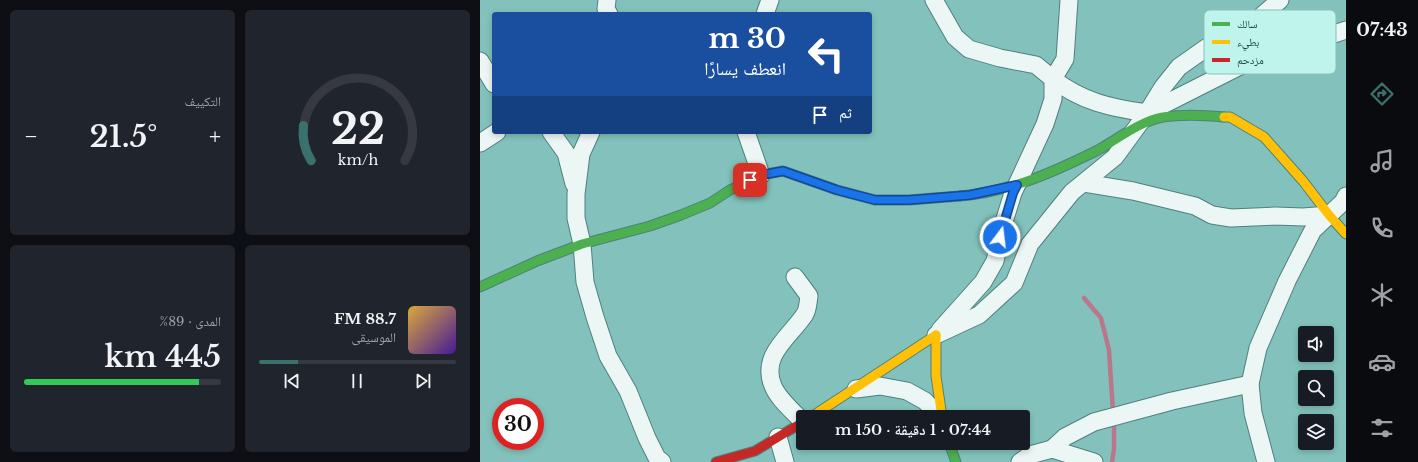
<!DOCTYPE html>
<html lang="ar">
<head>
<meta charset="utf-8">
<style>
	body { margin:0; font-family:"Libre Baskerville","Noto Naskh Arabic",serif; background:#20242c; color:#f1f3f6; direction:rtl; height:100vh; display:flex; flex-direction:column; font-size:15px; white-space:nowrap }
	* { box-sizing:border-box; margin:0 }
	p { font-size:13px; color:#9ea1a6 }
	.icon { flex:none; width:22px; height:22px; fill:none; stroke:currentColor; stroke-width:2; stroke-linecap:round; stroke-linejoin:round }
	.map { position:relative; flex:1; overflow:hidden; direction:ltr }
	.details { display:flex; flex-direction:column; gap:10px; padding:10px; background:#0d0f14; width:480px }
	.details>* { flex:none }
	.hud { position:absolute; left:12px; top:12px; width:380px; height:122px; border-radius:4px; box-shadow:0 2px 6px #0003; direction:rtl; background:#1a4fa0; color:#fff; overflow:hidden }
	.controls { position:absolute; left:818px; top:326px; display:grid; gap:8px }
	.controls a { display:grid; place-items:center; width:36px; height:36px; border-radius:4px; background:#171b24; box-shadow:0 2px 6px #0003; font-size:20px }
	.speed { position:absolute; left:12px; top:398px; display:flex; gap:8px; font-size:20px; font-weight:700; text-align:center }
	.speed>* { display:grid; place-content:center; width:52px; height:52px; border-radius:50%; background:#171b24; box-shadow:0 2px 6px #0003; line-height:1 }
	.speed .limit { border:6px solid #d22; background:#fff; color:#111 }
	.pin { position:absolute; display:grid; place-items:center; width:34px; height:34px; color:#fff; margin:-17px; border-radius:8px; box-shadow:0 2px 6px #0006 }
	.me { position:absolute; width:44px; margin:-22px; rotate:15deg; stroke-linejoin:round; filter:drop-shadow(0 0 3px #0008) }
	.turn { display:flex; align-items:center; gap:14px; height:84px; padding:0 20px; font-size:18px }
	.turn .icon { width:52px; height:52px; stroke-width:2.5 }
	.turn b { display:block; font-size:28px; line-height:34px }
	.then { display:flex; align-items:center; height:38px; padding:0 20px; background:#0003; gap:8px; font-size:15px }
	.big { font-size:30px; font-weight:600; line-height:1.1 }
	.details .widget { flex:1; display:flex; flex-direction:column; justify-content:center; gap:6px; min-width:0; padding:0 14px; border-radius:6px; background:#20242c }
	.details .dial { align-items:center; gap:0 }
	.dial svg { height:104px; overflow:visible; fill:none; stroke:#363941; stroke-width:7; stroke-linecap:round; text-anchor:middle }
	.dial text { fill:#f1f3f6; stroke:none }
	.song { display:flex; align-items:center; gap:12px }
	.cover { width:48px; height:48px; border-radius:6px; background:linear-gradient(135deg,hsl(40 70% 55%),hsl(260 70% 35%)) }
	.played { height:4px; border-radius:2px; background:linear-gradient(90deg,#3a716c 20%,#363941 20%) }
	.keys { display:flex; justify-content:space-around; direction:ltr }
	.heat { display:flex; justify-content:space-between; align-items:center; font-size:22px; direction:ltr }
	.charge { height:6px; border-radius:3px; background:linear-gradient(90deg,#34c759 89%,#363941 0) }
	.details .tiles { flex:1; display:grid; gap:10px; grid-template-columns:repeat(2,1fr) }
	.trip { position:absolute; left:316px; top:410px; width:234px; height:40px; border-radius:4px; background:#171b24; box-shadow:0 2px 6px #0003; font-weight:600; line-height:40px; text-align:center; direction:rtl }
	main { display:flex; flex:1; min-height:0 }
	.menu { display:flex; flex-direction:column; width:72px; justify-content:space-around; align-items:center; background:#090b0e; color:#9ea1a6 }
	.menu .icon { width:28px; height:28px }
	.menu .active { color:#3a716c }
	.menu b { font-size:18px; color:#f1f3f6 }
	.map>svg:first-child { display:block }
	.lines { fill:none; stroke-linecap:round; stroke-linejoin:round }
	.stream { stroke:#ba768b; stroke-width:4.5 }
	.street-casing { stroke:#4f817d; stroke-width:19 }
	.fast-casing { stroke:#4f817d; stroke-width:11 }
	.slow-casing { stroke:#4f817d; stroke-width:11 }
	.jam-casing { stroke:#4f817d; stroke-width:11 }
	.street { stroke:#ecf6f5; stroke-width:17 }
	.fast { stroke:#4caf50; stroke-width:9 }
	.slow { stroke:#ffc107; stroke-width:9 }
	.jam { stroke:#c62828; stroke-width:9 }
	.route-casing { stroke:#114b97; stroke-width:10 }
	.route { stroke:#1a73e8; stroke-width:7 }
	.key { fill:#bff4ed; stroke:#8bc0b9; stroke-width:1 }
	.key-label { font-size:11px; fill:#124641 }
</style>
</head>
<body>
<main>
<nav class="menu">
<b>07:43</b>
<svg class="icon active" aria-label="directions" viewBox="0 0 24 24"><path d="M12 3l9 9-9 9-9-9zM9 14v-3h6M13 9l2 2-2 2"/></svg>
<svg class="icon" aria-label="music" viewBox="0 0 24 24"><path d="M9 18V5l10-2v13"/><circle cx="6" cy="18" r="3"/><circle cx="16" cy="16" r="3"/></svg>
<svg class="icon" aria-label="phone" viewBox="0 0 24 24"><path d="M5 4h4l2 5-3 2q2 4 5 5l2-3 5 2v4C11 20 4 13 5 4z"/></svg>
<svg class="icon" aria-label="climate" viewBox="0 0 24 24"><path d="M12 3v18M4 7l16 10M4 17L20 7"/></svg>
<svg class="icon" aria-label="car" viewBox="0 0 24 24"><path d="M5 17H2v-5l4-1 3-4h7l3 4 3 1v5h-3M9 17h6M6 11h13"/><circle cx="7" cy="17" r="2"/><circle cx="17" cy="17" r="2"/></svg>
<svg class="icon" aria-label="filters" viewBox="0 0 24 24"><path d="M4 7h16M4 17h16"/><circle cx="9" cy="7" r="2"/><circle cx="15" cy="17" r="2"/></svg>
</nav>
<div class="map">
<svg width="866" height="462" viewBox="0 0 866 462">
	<rect width="100%" height="100%" fill="#83c2bc"/>
	<g class="lines">
		<g class="stream">
			<polyline points="604,298 621,318 629,350 633,412"/>
			<polyline points="632,462 634,449 634,420"/>
		</g>
		<defs>
			<g id="street">
				<polyline points="127,0 126,9 129,14"/>
				<polyline points="454,0 475,37 489,49 520,58 556,65 573,79 573,99 565,124 533,193 523,225 515,261 503,282 460,330"/>
				<path d="M 589,0 L 585,59 L 573,79 C 602,102 632,108 667,113 L 683,87 L 699,67 L 726,48 L 777,20 L 800,0"/>
				<polyline points="285,14 290,0"/>
				<polyline points="0,61 14,84"/>
				<polyline points="71,132 86,153 94,184"/>
				<polyline points="111,132 101,154 96,194 96,218 102,244 105,282 115,317 128,356 148,391 167,438 177,458 182,462"/>
				<polyline points="266,132 281,175"/>
				<polyline points="0,143 17,132"/>
				<polyline points="604,183 653,191 715,206 732,215 751,218 795,216 823,217 849,215"/>
				<path d="M 315,277 L 329,296 C 328,302 328,309 325,314 C 310,337 280,355 293,386 C 298,399 314,412 323,422"/>
				<polyline points="456,335 499,315 534,283 550,244 592,192 635,157 667,113 768,62 866,30"/>
				<polyline points="376,389 400,386 427,391 445,401 460,417"/>
				<polyline points="298,437 305,462"/>
				<polyline points="572,449 585,437 614,422 692,401 770,384"/>
				<polyline points="540,462 550,455 572,449 614,462"/>
				<polyline points="786,462 773,413 770,384 778,348 807,281 833,230 863,202 866,196"/>
			</g>
			<g id="fast">
				<path d="M 480,196 C 529,192 574,172 618,150 C 638,139 660,121 683,117 C 703,114 724,115 744,117"/>
				<polyline points="0,287 57,261 102,244 170,226 201,215 230,203 250,190 267,182"/>
				<polyline points="469,443 476,462"/>
			</g>
			<g id="slow">
				<polyline points="744,117 750,117 784,137 823,181 849,215 866,234"/>
				<polyline points="456,335 456,376 462,417"/>
				<polyline points="331,417 456,335"/>
			</g>
			<g id="jam">
				<polyline points="267,182 281,175 303,171 357,190 395,200 429,200 480,196"/>
				<polyline points="236,462 275,451 323,422"/>
			</g>
		</defs>
		<use href="#street" class="street-casing"/>
		<use href="#fast" class="fast-casing"/>
		<use href="#slow" class="slow-casing"/>
		<use href="#jam" class="jam-casing"/>
		<use href="#street" class="street"/>
		<use href="#fast" class="fast"/>
		<use href="#slow" class="slow"/>
		<use href="#jam" class="jam"/>
	</g>
	<g class="lines">
		<defs>
			<polyline id="route" points="270,180 281,175 303,171 357,190 395,200 429,200 490,195 537,185 533,193 520,237"/>
		</defs>
		<use href="#route" class="route-casing"/>
		<use href="#route" class="route"/>
	</g>
	<rect x="724" y="10" width="132" height="64" rx="6" class="key"/>
	<rect x="732" y="22" width="18" height="4" fill="#4caf50"/>
	<rect x="732" y="40" width="18" height="4" fill="#ffc107"/>
	<rect x="732" y="58" width="18" height="4" fill="#c62828"/>
	<g class="key-label">
		<text x="757" y="28">سالك</text>
		<text x="757" y="46">بطيء</text>
		<text x="757" y="64">مزدحم</text>
	</g>
</svg>
<div class="controls">
<a><svg class="icon" aria-label="sound" viewBox="0 0 24 24"><path d="M4 9h4l5-4v14l-5-4H4zM17 9q2 3 0 6"/></svg></a>
<a><svg class="icon" aria-label="search" viewBox="0 0 24 24"><circle cx="10" cy="10" r="6"/><path d="M15 15l6 6"/></svg></a>
<a><svg class="icon" aria-label="layers" viewBox="0 0 24 24"><path d="M12 4l9 5-9 5-9-5zM3 14l9 5 9-5"/></svg></a>
</div>
<div class="speed"><div class="limit">30</div></div>
<div class="pin" style="left:270px;top:180px;background:#d93025"><svg class="icon" aria-label="arrive" viewBox="0 0 24 24"><path d="M6 21V4h12l-3 4 3 4H6"/></svg></div>
<svg class="me" style="left:520px;top:237px" viewBox="-20 -20 40 40"><circle r="17" fill="#1a73e8" stroke="#fff" stroke-width="3"/><path d="M0-11L8 9 0 5-8 9z" fill="#fff"/></svg>
<div class="trip">07:44 · 1 دقيقة · 150 m</div>
<div class="hud">
<div class="turn"><svg class="icon" aria-label="left" viewBox="0 0 24 24"><path d="M17 20v-9H6M10 6l-5 5 5 5"/></svg><div><b>30 m</b>انعطف يسارًا</div></div>
<div class="then">ثم<svg class="icon" aria-label="arrive" viewBox="0 0 24 24"><path d="M6 21V4h12l-3 4 3 4H6"/></svg></div>
</div>
</div>
<section class="details">
<div class="tiles">
<div class="widget dial"><svg viewBox="0 0 100 80">
<path d="M14 69A42 42 0 1 1 86 69"/>
<path d="M14 69A42 42 0 0 1 8 42" stroke="#3a716c"/>
<text x="50" y="56" font-size="32" font-weight="700">22</text>
<text x="50" y="72" font-size="11">km/h</text>
</svg></div>
<div class="widget"><p>التكييف</p>
<div class="heat"><a>−</a><b class="big">21.5°</b><a>+</a></div>
</div>
<div class="widget">
<div class="song"><i class="cover"></i><div><b>88.7 FM</b><p>الموسيقى</p></div></div>
<div class="played"></div>
<div class="keys"><svg class="icon" aria-label="previous" viewBox="0 0 24 24"><path d="M18 5L8 12l10 7zM5 5v14"/></svg><svg class="icon" aria-label="pause" viewBox="0 0 24 24"><path d="M8 5v14M16 5v14"/></svg><svg class="icon" aria-label="next" viewBox="0 0 24 24"><path d="M6 5l10 7-10 7zM19 5v14"/></svg></div>
</div>
<div class="widget"><p>المدى · 89%</p><b class="big">445 km</b><div class="charge"></div></div>
</div>
</section>
</main>
</body>
</html>
